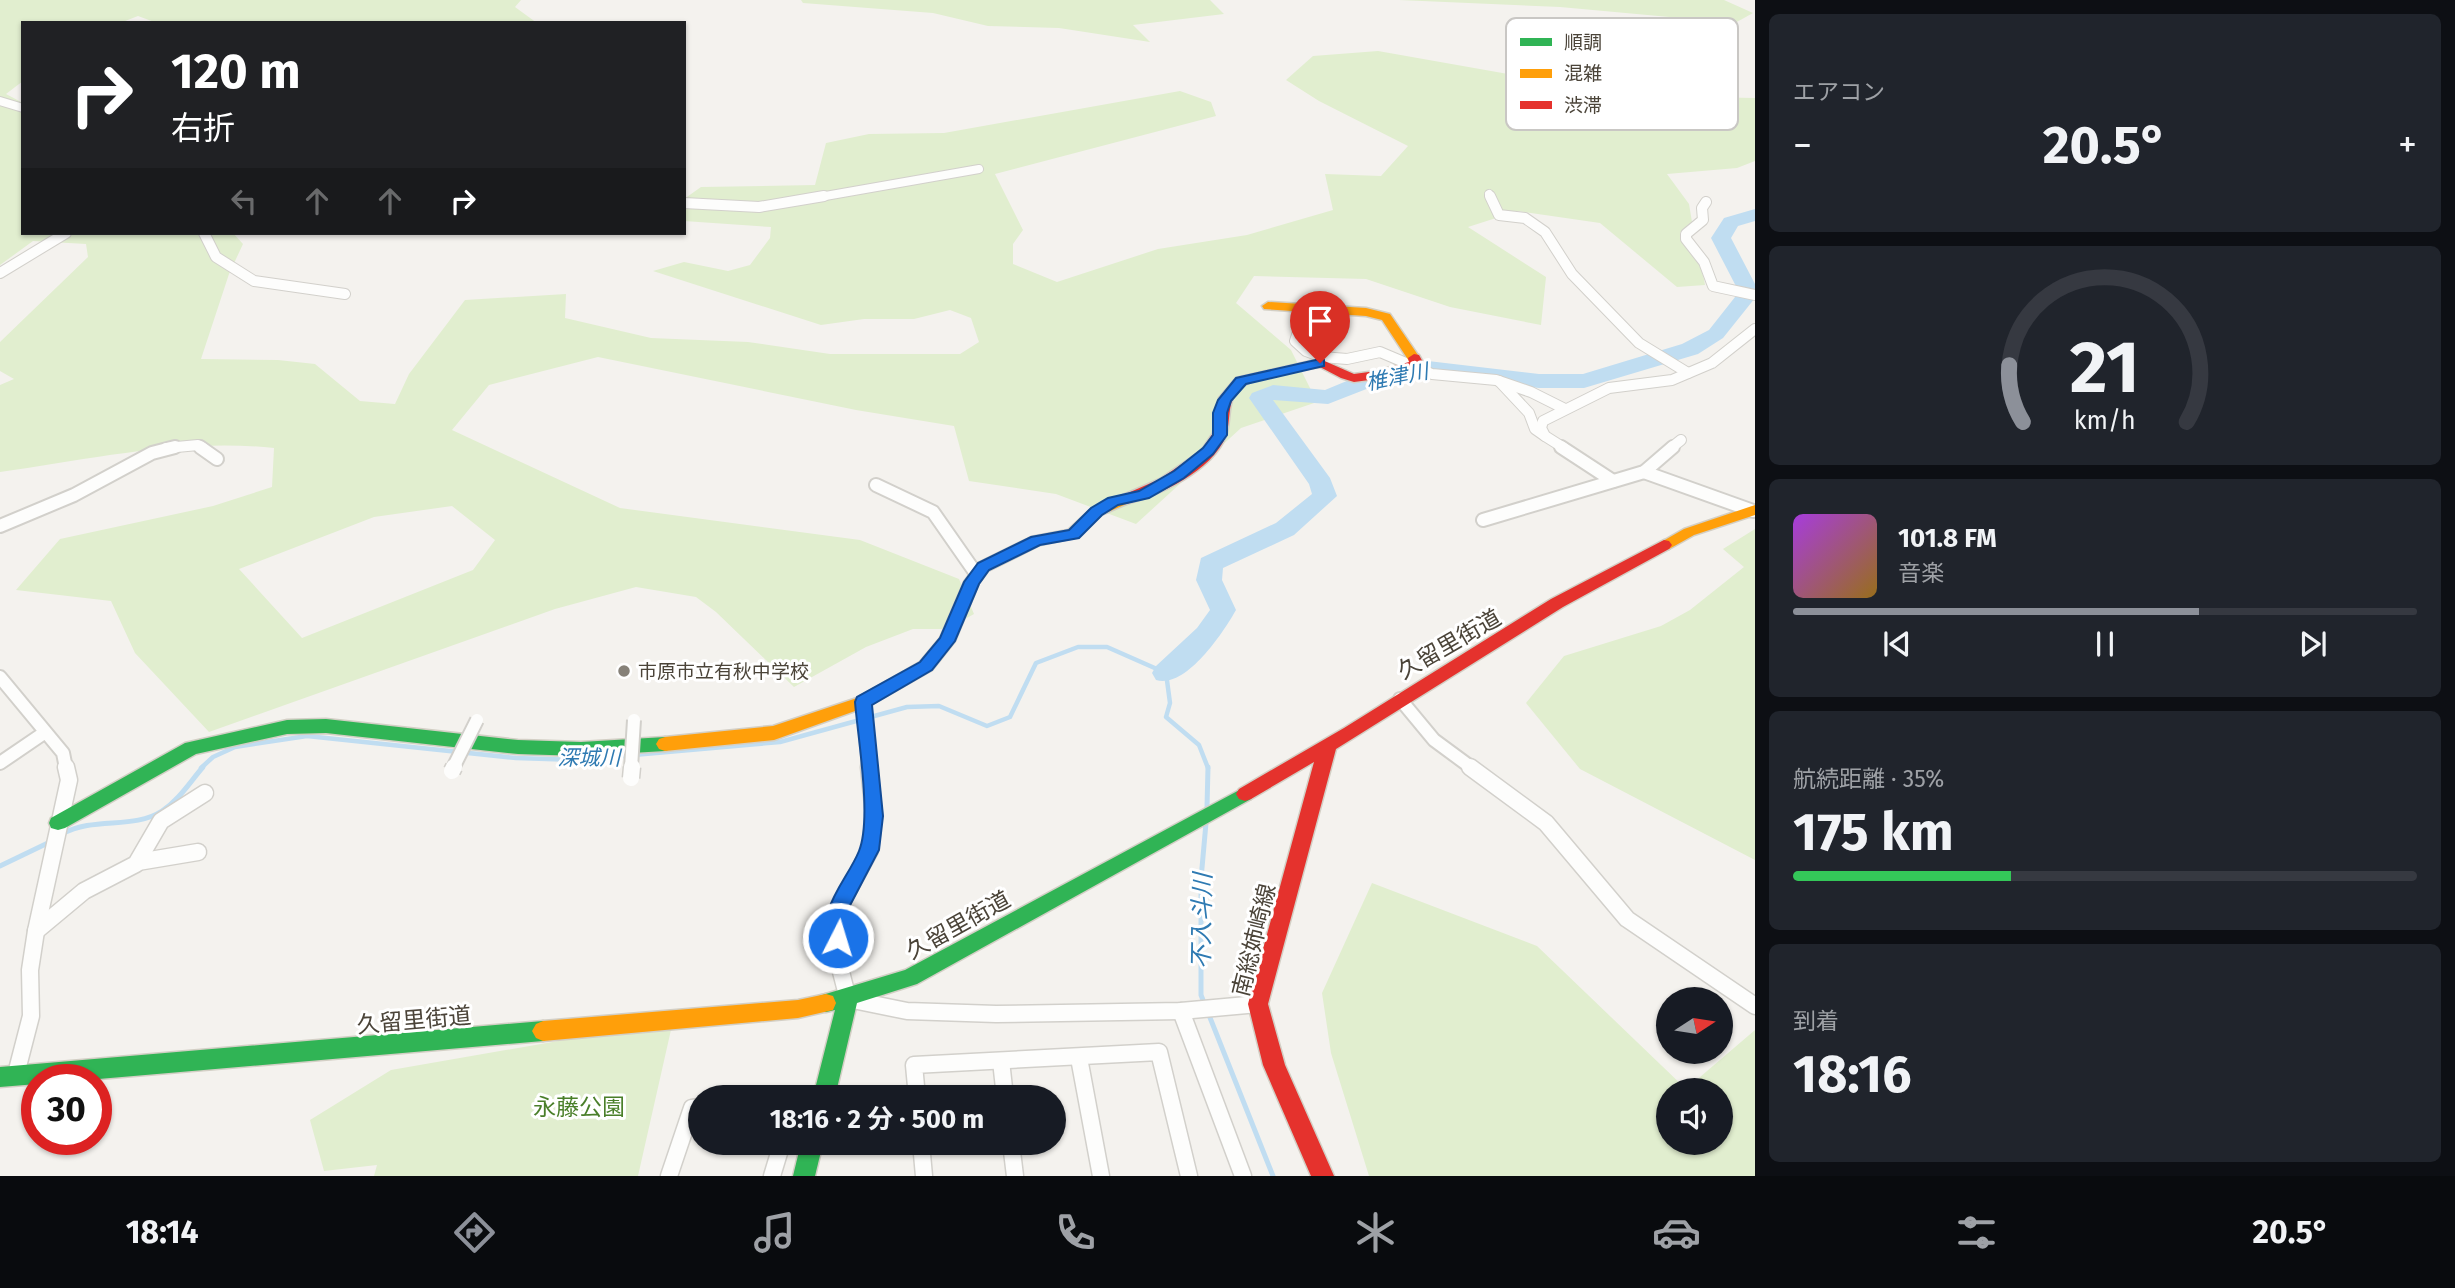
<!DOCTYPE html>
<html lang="ja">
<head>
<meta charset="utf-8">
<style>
	body { margin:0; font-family:"Fira Sans","Noto Sans JP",sans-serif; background:#20242c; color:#f1f3f6; height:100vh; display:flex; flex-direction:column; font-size:26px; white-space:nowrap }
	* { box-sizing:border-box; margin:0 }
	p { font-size:23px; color:#9ea1a6 }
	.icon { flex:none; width:38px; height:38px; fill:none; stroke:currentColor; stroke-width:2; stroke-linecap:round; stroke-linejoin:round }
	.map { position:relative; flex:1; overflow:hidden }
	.side { display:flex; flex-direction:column; gap:14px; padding:14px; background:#0d0f14; width:700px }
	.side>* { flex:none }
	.guide { position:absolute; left:21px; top:21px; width:665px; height:214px; border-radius:0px; box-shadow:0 2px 5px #0004; background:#202124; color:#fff; overflow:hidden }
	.needle { width:46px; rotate:78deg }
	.fabs { position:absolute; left:1656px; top:987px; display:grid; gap:14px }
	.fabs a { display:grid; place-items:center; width:77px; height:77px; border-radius:50%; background:#171b24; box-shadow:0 2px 5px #0004; font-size:35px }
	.speed { position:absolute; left:21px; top:1064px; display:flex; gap:14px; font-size:35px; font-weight:700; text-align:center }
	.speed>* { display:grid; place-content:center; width:91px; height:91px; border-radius:50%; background:#171b24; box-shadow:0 2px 5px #0004; line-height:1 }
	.speed .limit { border:10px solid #d22; background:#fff; color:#111 }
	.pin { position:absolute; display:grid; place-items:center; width:60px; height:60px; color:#fff; margin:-72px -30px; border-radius:50% 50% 50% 0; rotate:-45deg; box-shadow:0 0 7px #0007 }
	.pin .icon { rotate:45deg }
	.me { position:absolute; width:77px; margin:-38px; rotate:5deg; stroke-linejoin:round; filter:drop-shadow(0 0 5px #0008) }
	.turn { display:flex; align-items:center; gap:24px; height:147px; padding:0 35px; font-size:32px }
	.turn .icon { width:91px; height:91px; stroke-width:2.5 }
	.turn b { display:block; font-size:49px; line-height:60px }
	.lanes { display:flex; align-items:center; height:66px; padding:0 35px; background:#0003; justify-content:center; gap:35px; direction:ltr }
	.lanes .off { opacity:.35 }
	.big { font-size:52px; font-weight:700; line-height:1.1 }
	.side .widget { flex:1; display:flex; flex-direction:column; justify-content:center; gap:10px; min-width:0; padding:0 24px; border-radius:10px; background:#20242c }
	.side .dial { align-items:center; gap:0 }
	.dial svg { height:182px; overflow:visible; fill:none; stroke:#363941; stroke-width:7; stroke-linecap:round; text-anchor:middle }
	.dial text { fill:#f1f3f6; stroke:none }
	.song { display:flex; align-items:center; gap:21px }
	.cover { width:84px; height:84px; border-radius:10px; background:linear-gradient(135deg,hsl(280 70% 55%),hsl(40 70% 35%)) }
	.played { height:7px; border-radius:4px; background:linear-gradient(90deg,#8c9099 65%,#363941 65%) }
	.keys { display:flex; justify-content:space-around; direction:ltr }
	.heat { display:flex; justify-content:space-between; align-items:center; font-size:38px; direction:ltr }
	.charge { height:10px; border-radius:5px; background:linear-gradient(90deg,#34c759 35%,#363941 0) }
	.trip { position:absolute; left:688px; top:1085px; width:378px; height:70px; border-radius:35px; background:#171b24; box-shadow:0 2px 5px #0004; font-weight:700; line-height:70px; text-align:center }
	.tab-bar { display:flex; height:112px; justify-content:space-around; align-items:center; background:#090b0e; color:#9ea1a6 }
	.tab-bar .icon { width:49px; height:49px }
	.tab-bar .on { color:#8c9099 }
	.tab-bar b { font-size:32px; color:#f1f3f6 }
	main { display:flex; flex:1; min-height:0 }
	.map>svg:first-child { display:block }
	.green { fill:#e1eecf; fill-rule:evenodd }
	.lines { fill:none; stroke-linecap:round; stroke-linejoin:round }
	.stream-far1 { stroke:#c0ddf1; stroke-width:4.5 }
	.stream { stroke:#c0ddf1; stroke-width:5 }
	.river { fill:#c0ddf1; fill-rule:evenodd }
	.street-far3-casing { stroke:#d2d0cb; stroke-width:10 }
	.street-far2-casing { stroke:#d2d0cb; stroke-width:12 }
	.street-far1-casing { stroke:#d2d0cb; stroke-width:16 }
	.street-casing { stroke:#d2d0cb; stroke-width:19 }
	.fast-casing { stroke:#d3cfc5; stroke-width:3 }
	.slow-casing { stroke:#d3cfc5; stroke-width:3 }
	.jam-casing { stroke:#d3cfc5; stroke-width:3 }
	.street-far3 { stroke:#fdfdfc; stroke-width:8 }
	.street-far2 { stroke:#fdfdfc; stroke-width:10 }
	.street-far1 { stroke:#fdfdfc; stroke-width:12 }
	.street { stroke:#fdfdfc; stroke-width:16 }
	.fast { fill:#30b455; fill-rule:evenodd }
	.slow { fill:#ff9f0a; fill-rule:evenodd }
	.jam { fill:#e5322d; fill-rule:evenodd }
	.street-bridge-far1-casing { stroke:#d2d0cb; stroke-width:16; stroke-linecap:butt }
	.street-bridge-casing { stroke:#d2d0cb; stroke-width:19; stroke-linecap:butt }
	.street-bridge-far1 { stroke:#fdfdfc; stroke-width:12 }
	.street-bridge { stroke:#fdfdfc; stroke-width:16 }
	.route { fill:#1a73e8; stroke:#114b97; stroke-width:2 }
	.poi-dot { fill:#868178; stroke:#fff; stroke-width:2.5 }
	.labels { text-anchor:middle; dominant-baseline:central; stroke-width:6; stroke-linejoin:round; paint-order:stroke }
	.poi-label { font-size:19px; fill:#4b4439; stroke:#fff; text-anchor:start }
	.water-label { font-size:21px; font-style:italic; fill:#2e7ab2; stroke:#fff }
	.near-street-label { font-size:23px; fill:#4b4439; stroke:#fff }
	.near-park-label { font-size:23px; fill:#4a7f2a; stroke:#fff }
	.near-water-label { font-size:24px; font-style:italic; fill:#2e7ab2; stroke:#fff }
	.key { fill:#fff; stroke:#c9c7c4; stroke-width:2 }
	.key-label { font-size:19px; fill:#4b4439 }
</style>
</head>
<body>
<main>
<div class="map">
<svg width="1755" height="1176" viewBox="0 0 1755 1176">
	<rect width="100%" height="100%" fill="#f4f2ee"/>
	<g class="green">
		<path d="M 0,0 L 521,0 L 515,7 L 537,23 L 157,23 L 138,16 L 120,23 L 23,23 L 23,81 L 6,94 L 23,103 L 23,233 L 233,233 L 243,244 L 229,274 L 201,359 L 278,360 L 315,364 L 360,401 L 395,404 L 409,374 L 465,300 L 566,294 L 565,318 L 651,338 L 748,342 L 830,354 L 960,354 L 979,342 L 971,318 L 950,310 L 914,319 L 864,319 L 821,325 L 653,271 L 684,262 L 728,271 L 750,265 L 770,238 L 771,227 L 684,221 L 684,199 L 701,187 L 815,185 L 826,143 L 869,134 L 944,133 L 1180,91 L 1211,102 L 1216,116 L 995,174 L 1023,230 L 1013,244 L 1013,264 L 1057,282 L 1158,249 L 1247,235 L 1333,210 L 1325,174 L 1381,176 L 1408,146 L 1319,101 L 1286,80 L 1313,56 L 1378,51 L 1525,77 L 1585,60 L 1617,67 L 1630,76 L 1647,96 L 1755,98 L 1755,161 L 1737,168 L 1667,174 L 1689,204 L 1692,222 L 1680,233 C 1690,254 1702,261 1705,285 L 1677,287 L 1600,223 L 1518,211 L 1468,227 L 1546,277 L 1541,325 L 1450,307 L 1366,279 L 1254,276 L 1236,303 L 1291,350 L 1317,402 L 1241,428 L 1136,524 L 1056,494 L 969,481 L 954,426 L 856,410 L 598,357 L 489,385 L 452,430 L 620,508 L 860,540 L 959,579 L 974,614 L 947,629 L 913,629 L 866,647 L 794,687 L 716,612 L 696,597 L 636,587 L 555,609 L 209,732 L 135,653 L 111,601 L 16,590 L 60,539 L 213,506 L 272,487 L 274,448 C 184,438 89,459 0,472 L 0,385 L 14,379 L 0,371 L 0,342 L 88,257 L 86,244 L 33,241 L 0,265 ZM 452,506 L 495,540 L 473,570 L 302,638 L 239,569 L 374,517 Z"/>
		<polygon points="801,0 1210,0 1224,14 1133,25 1150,42 1059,28 988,26 933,13 803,3"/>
		<polygon points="1399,0 1724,0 1753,13 1735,23 1560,7"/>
		<polygon points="1755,529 1755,860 1580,769 1526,703 1564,656 1661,626 1690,610 1744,567 1723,549"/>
		<path d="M 1372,883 L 1537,946 L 1686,1089 L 1755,1030 L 1755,1176 L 1369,1176 L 1331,1053 L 1322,993 ZM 1720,1090 L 1720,1143 L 1668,1143 L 1668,1090 Z"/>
		<polygon points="673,1021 638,1176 374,1176 377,1165 324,1171 310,1120 391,1070"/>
	</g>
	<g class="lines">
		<polyline class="stream-far1" points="201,768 213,757 235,747 307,736 516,758 577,760 780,742 907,707 939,706 987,726 1010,717 1036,663 1078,647 1107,647 1166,673 1170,703 1166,717 1199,745 1208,768"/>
		<g class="stream">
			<polyline points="1207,807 1208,767"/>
			<polyline points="1206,823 1201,879 1201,995 1273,1176"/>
			<path d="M 62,834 C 95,816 133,830 162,811 C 179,800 190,782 203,767"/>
			<polyline points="0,866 52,841"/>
		</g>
		<path class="river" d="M 1755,209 L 1755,221 L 1738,226 L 1731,238 L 1755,284 L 1755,298 L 1723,338 L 1698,354 L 1584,388 L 1539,388 L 1428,375 L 1369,388 L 1328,404 L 1273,400 L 1330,478 L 1337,496 L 1294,535 L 1223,568 L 1222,580 L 1236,610 C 1223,633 1186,689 1156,680 L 1152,673 L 1156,666 L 1197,628 L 1210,610 L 1196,580 L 1201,558 L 1276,523 L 1312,494 L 1309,484 L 1249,398 L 1252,393 L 1273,385 L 1325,390 L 1354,378 L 1428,361 L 1539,374 L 1583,374 L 1682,344 L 1709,330 L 1739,292 L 1711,238 L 1724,218 Z"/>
		<defs>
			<g id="street-far3">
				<polyline points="0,101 23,108"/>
				<polyline points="1489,194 1491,198"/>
				<polyline points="814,198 979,169"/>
			</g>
			<g id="street-far2">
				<polyline points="1490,196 1499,215 1525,218 1545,232 1572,274 1639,343 1688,373"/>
				<polyline points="1706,202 1702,208 1703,220 1686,234 1686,239 1704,262 1713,286 1755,295"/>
				<polyline points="684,203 759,207 824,196"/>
				<polyline points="204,233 216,257 254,281 345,294"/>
				<polyline points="0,273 66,233"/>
				<polyline points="1305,310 1295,341 1306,351 1322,357 1347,359 1380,352 1432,374 1496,380 1531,392 1565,409"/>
				<polyline points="1499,381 1529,413 1535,429 1545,436"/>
				<polyline points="166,448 198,445 203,448"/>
				<polyline points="1564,448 1545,436 1541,428 1543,421 1609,388 1672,380 1712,363 1755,329"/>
				<polyline points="1671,448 1681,440"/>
			</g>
			<g id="street-far1">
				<polyline points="200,447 217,459"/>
				<polyline points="1561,447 1613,481"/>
				<polyline points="1644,472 1753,511"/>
				<polyline points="876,485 933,512 977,575"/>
				<polyline points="1483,520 1644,472 1673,447"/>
				<polyline points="0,526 74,495 152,453 175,447"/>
				<polyline points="0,677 63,753 66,768"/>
				<polyline points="1400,699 1434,740 1472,768"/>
				<polyline points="863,702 869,768"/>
				<polyline points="0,763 44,733"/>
			</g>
			<g id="street">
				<polyline points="869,767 874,815 870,850 836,913 839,964 848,999 907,1011 996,1014 1181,1011 1258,1004"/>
				<polyline points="1470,767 1546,823 1627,919 1755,1006"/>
				<polyline points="138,862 198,852"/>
				<polyline points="36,931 84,891 136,864 161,821 205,793"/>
				<polyline points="1181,1011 1243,1176"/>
				<polyline points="1079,1058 1101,1176"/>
				<polyline points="1001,1061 1005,1097"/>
				<polyline points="16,1074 31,1016 30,970 36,931 69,780 66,767"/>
				<polyline points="917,1097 914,1065 1159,1052 1189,1176"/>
				<polyline points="921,1143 924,1176"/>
				<polyline points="1011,1143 1015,1176"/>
				<polyline points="669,1176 692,1108 700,1107"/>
				<polyline points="772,1176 782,1143"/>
			</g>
			<g id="fast">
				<polygon points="326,719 518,740 581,742 665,737 671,739 674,744 671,749 665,751 581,756 518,754 326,733 287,734 196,754 65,828 58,830 51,828 49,823 51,818 185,743 287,720"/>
				<polygon points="1245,787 1251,789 1254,794 1251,799 917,984 857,1003 835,1097 813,1097 835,1010 826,1012 819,1010 816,1003 819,996 905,970"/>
				<polygon points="543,1021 550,1024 554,1031 550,1038 543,1041 87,1080 37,1080 37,1084 0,1087 0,1067"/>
				<polygon points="801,1143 823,1143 815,1176 793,1176"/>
			</g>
			<g id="slow">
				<polygon points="1268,302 1366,308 1390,314 1420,358 1419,361 1409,361 1382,320 1366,316 1264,309 1262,306"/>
				<polygon points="1126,494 1133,499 1131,502 1101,515 1078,537 1040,545 988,571 979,583 955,641 932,670 869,706 774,740 665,751 659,749 656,744 659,739 665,737 773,726 857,698 920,662 940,638 964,582 978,563 1031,537 1068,530 1091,509"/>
				<polygon points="1755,505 1755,515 1694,535 1669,549 1659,549 1656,545 1684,529"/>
				<polygon points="826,994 833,996 836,1003 833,1010 798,1018 543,1041 536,1038 532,1031 536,1024 543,1021 798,1000"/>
			</g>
			<g id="jam">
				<path d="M 1414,354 L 1419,355 L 1424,364 L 1422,367 L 1377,379 L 1354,382 L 1341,378 L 1320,367 C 1300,370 1251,376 1238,390 C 1227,402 1231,421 1226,436 C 1212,471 1160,495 1126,504 L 1119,499 L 1121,496 L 1160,479 L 1201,451 L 1213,433 L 1219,398 L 1236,378 L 1320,359 L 1354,374 L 1376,371 L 1409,362 L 1408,358 Z"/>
				<polygon points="1664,540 1669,541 1672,545 1669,549 1563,607 1336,749 1268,1004 1285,1065 1334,1176 1311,1176 1263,1065 1248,1004 1314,762 1251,799 1245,801 1239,799 1236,794 1239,789 1344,728 1551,599"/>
			</g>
		</defs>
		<use href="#street-far3" class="street-far3-casing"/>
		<use href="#street-far2" class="street-far2-casing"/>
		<use href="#street-far1" class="street-far1-casing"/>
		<use href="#street" class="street-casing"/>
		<use href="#fast" class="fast-casing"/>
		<use href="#slow" class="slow-casing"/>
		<use href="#jam" class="jam-casing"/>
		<use href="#street-far3" class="street-far3"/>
		<use href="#street-far2" class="street-far2"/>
		<use href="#street-far1" class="street-far1"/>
		<use href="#street" class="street"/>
		<use href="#fast" class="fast"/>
		<use href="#slow" class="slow"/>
		<use href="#jam" class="jam"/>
		<defs>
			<g id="street-bridge-far1">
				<polyline points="453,768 477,720"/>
				<polyline points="631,768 634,720"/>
			</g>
			<g id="street-bridge">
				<polyline points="452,771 454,767"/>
				<polyline points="631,778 632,767"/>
			</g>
		</defs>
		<use href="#street-bridge-far1" class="street-bridge-far1-casing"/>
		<use href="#street-bridge" class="street-bridge-casing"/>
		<use href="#street-bridge-far1" class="street-bridge-far1"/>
		<use href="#street-bridge" class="street-bridge"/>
	</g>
	<path class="route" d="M 1320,359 L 1324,360 L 1324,366 L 1246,384 L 1231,401 L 1227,413 L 1227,435 L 1213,454 L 1184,478 L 1149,498 L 1118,505 L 1102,515 L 1079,538 L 1040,545 L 989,570 L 979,584 L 955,641 L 932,670 L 872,705 L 883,816 L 879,850 L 846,913 L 848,938 L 845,945 L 838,947 L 831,945 C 814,911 847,881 859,851 C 872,819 858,739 855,702 L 857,697 L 920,662 L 940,638 L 964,582 L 978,563 L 1031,537 L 1069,530 L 1091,508 L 1108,498 L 1139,491 L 1174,471 L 1203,448 L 1213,435 L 1213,413 L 1218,400 L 1236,378 Z"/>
	<circle class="poi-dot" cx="624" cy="671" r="7"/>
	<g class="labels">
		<g class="poi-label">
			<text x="638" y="671">市原市立有秋中学校</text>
		</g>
		<g class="water-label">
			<text transform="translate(1397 377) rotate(-11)">椎津川</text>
			<text x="589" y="758">深城川</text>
		</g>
		<g class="near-street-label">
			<text transform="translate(1449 644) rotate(-30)">久留里街道</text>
			<text transform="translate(958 925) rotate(-29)">久留里街道</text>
			<text transform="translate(1254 940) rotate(-76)">南総姉崎線</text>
			<text transform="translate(414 1020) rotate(-5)">久留里街道</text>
		</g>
		<g class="near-park-label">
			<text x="579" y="1107">永藤公園</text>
		</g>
		<g class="near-water-label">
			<text transform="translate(1202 921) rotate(-89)">不入斗川</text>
		</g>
	</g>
	<rect x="1506" y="18" width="232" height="112" rx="10" class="key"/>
	<rect x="1520" y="38" width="32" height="8" fill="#30b455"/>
	<rect x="1520" y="69" width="32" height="9" fill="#ff9f0a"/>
	<rect x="1520" y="101" width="32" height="8" fill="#e5322d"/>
	<g class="key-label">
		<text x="1564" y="49">順調</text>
		<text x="1564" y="80">混雑</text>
		<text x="1564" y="112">渋滞</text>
	</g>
</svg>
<div class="fabs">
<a><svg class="needle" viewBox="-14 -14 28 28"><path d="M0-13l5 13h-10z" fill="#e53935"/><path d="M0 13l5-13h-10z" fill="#9ea1a6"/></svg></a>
<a><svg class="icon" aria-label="sound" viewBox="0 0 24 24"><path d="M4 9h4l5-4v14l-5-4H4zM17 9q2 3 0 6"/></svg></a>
</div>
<div class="speed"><div class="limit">30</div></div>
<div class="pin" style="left:1320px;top:363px;background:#d93025"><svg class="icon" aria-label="arrive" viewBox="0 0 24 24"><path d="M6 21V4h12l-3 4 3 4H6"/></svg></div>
<svg class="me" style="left:838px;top:938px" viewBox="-20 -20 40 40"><circle r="17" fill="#1a73e8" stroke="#fff" stroke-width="3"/><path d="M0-11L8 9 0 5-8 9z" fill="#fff"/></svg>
<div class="trip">18:16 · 2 分 · 500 m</div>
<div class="guide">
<div class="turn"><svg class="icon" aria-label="right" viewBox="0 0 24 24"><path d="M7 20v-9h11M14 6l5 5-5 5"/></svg><div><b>120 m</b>右折</div></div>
<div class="lanes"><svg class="icon off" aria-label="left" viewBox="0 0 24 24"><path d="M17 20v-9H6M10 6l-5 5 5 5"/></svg><svg class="icon off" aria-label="ahead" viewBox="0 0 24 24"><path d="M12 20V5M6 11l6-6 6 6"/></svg><svg class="icon off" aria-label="ahead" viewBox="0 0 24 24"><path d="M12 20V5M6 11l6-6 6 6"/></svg><svg class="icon" aria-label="right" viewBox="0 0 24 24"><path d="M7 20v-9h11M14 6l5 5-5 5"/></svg></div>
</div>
</div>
<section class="side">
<div class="widget"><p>エアコン</p>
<div class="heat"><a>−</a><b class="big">20.5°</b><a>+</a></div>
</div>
<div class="widget dial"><svg viewBox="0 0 100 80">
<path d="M14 69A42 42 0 1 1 86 69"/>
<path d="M14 69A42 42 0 0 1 8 44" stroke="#8c9099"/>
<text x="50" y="56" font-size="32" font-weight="700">21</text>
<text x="50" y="72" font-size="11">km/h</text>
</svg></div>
<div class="widget">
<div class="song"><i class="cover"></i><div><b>101.8 FM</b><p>音楽</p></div></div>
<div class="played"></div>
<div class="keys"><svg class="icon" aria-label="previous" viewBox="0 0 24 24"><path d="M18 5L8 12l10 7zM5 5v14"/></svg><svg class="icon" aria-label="pause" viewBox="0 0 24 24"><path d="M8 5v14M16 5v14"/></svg><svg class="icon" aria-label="next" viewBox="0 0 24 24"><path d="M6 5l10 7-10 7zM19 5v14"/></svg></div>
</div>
<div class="widget"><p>航続距離 · 35%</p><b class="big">175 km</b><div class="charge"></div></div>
<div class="widget"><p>到着</p><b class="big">18:16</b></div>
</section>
</main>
<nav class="tab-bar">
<b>18:14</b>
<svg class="icon on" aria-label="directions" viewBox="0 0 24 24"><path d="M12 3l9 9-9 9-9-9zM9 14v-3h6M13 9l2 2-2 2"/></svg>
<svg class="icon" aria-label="music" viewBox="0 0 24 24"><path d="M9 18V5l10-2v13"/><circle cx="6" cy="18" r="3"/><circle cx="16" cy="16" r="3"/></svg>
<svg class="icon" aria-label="phone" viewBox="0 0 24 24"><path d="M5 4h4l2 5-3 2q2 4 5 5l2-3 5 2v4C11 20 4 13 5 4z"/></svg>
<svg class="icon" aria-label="climate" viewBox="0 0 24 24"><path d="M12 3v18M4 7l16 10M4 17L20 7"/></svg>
<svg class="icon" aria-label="car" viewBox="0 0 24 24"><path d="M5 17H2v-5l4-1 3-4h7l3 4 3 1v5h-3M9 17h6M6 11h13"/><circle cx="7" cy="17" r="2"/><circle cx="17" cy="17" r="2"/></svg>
<svg class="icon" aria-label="filters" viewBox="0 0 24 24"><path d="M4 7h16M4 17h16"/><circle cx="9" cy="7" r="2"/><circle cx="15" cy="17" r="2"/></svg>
<b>20.5°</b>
</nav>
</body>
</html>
